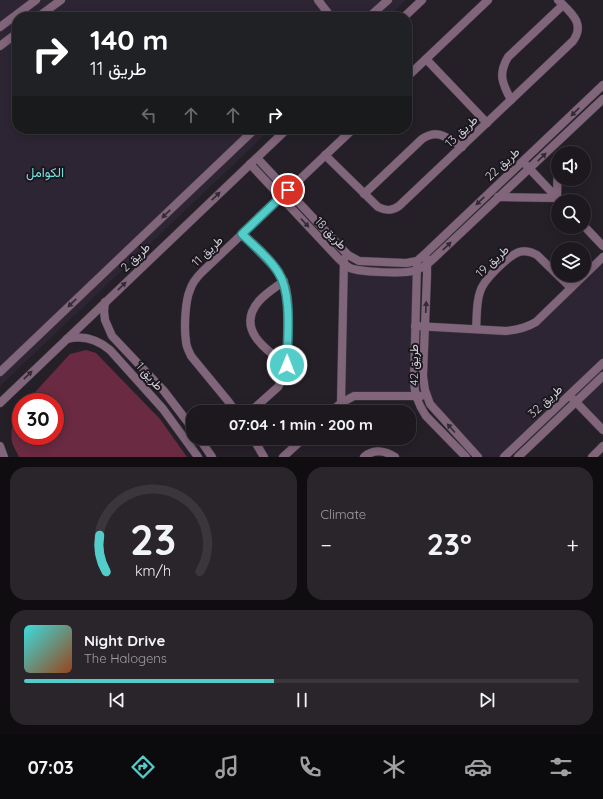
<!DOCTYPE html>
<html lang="en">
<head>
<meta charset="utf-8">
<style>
	body { margin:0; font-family:Quicksand,Vazirmatn,sans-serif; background:#29252b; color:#f1f3f6; height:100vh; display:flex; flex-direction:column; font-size:15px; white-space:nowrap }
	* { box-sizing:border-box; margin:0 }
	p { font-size:13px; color:#a0a0a4 }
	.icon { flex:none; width:22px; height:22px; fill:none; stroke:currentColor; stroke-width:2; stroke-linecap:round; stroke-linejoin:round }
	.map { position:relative; height:457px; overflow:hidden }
	.drawer { display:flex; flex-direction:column; gap:10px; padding:10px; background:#0f0d10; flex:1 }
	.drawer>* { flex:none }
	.banner { position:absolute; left:12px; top:12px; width:400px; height:122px; border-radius:16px; box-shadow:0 2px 10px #0003,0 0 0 1px #3a373c; background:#202124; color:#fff; overflow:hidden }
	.tools { position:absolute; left:551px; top:146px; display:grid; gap:8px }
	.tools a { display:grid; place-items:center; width:40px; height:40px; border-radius:50%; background:#1c181e; box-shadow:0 2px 10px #0003,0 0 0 1px #3a373c; font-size:20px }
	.speed { position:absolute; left:12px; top:393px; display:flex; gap:8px; font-size:20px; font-weight:700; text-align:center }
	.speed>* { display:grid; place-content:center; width:52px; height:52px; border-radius:50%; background:#1c181e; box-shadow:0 2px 10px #0003,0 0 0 1px #3a373c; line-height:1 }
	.speed .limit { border:6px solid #d22; background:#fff; color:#111 }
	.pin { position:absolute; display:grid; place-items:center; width:34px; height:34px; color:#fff; margin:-17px; border:2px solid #fff; border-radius:50%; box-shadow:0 1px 4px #0007 }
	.me { position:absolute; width:44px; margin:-22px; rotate:1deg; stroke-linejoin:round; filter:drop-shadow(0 0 3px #0008) }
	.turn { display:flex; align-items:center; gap:14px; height:84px; padding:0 12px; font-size:18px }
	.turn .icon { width:52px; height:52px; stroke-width:2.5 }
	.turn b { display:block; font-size:28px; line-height:34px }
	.lanes { display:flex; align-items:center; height:38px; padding:0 12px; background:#0003; justify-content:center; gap:20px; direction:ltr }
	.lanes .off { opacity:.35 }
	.big { font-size:30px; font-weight:800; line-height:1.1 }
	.drawer .widget { flex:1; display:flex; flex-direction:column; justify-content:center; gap:6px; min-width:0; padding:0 14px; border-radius:16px; background:#29252b }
	.drawer .dial { align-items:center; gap:0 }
	.dial svg { height:104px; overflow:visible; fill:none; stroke:#3a373c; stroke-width:7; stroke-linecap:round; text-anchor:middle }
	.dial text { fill:#f1f3f6; stroke:none }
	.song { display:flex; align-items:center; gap:12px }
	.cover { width:48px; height:48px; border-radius:6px; background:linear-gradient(135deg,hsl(180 70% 55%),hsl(20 70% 35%)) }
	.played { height:4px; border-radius:2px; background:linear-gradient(90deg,#53cdca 45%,#3a373c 45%) }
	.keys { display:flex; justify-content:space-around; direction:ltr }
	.heat { display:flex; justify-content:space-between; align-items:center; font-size:22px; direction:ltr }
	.drawer .tiles { flex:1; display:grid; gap:10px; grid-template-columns:1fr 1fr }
	.widget:last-child { grid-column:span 2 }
	.trip { position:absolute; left:186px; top:405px; width:230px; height:40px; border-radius:16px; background:#1c181e; box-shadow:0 2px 10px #0003,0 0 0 1px #3a373c; font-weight:800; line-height:40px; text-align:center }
	.tab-bar { display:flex; height:64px; justify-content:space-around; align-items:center; background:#0b0a0c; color:#a0a0a4 }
	.tab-bar .icon { width:28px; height:28px }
	.tab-bar .current { color:#53cdca }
	.tab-bar b { font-size:18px; color:#f1f3f6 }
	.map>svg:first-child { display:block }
	.built { fill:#2d2533 }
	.green { fill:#692a42 }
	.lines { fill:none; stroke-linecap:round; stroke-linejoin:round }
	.minor-casing { stroke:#413c44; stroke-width:9 }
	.minor { stroke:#81657b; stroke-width:8 }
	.oneway { fill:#342a36 }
	.route-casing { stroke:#368583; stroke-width:10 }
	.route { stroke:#53cdca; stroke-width:7 }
	.labels { text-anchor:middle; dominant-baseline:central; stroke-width:4; stroke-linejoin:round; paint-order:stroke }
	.street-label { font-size:12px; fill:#d3cfd5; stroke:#1b171f }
	.neighbourhood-label { font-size:13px; fill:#75e1de; stroke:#1b171f }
</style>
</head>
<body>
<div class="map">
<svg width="603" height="457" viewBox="0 0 603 457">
	<rect width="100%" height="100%" fill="#252028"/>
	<g class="built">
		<polygon points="0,0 406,0 388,17 17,17 17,129 271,129 0,386"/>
		<polygon points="341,255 348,261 358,266 401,267 412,267 422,263 420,328 518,332 603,260 603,427 575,397 511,457 472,457 423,404 411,399 359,399 337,405"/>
	</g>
	<path class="green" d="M 86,350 L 96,353 L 160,419 L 187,457 L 19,457 C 17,452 13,447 12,442 C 10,430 13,417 21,408 L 21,436 L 55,436 L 55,402 L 26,402 L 70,354 Z"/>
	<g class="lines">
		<defs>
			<g id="minor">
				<polyline points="318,0 331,17"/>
				<polyline points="38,17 61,0"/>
				<polyline points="369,17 388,0"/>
				<polyline points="404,17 422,0"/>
				<polyline points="0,27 36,0"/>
				<polyline points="0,46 17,33"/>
				<polyline points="426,59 487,123"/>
				<polyline points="407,77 488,0"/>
				<path d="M 511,100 C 502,83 498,74 508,57 L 563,5"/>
				<path d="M 325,155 L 378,207 C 386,211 392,211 399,206 L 573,41 C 586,23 570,12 558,0"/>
				<polyline points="257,158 348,255 359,261 406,263 417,261 426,253 603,85"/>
				<path d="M 250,164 L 338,258 C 341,261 345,265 350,268 C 360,272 402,274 413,271 C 420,269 427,265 432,260 L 603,99"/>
				<polyline points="526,165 559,200"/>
				<path d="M 364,194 L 422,139 C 438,128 448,138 462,147"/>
				<polyline points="498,197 557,198 558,156"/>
				<polyline points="584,226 603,246"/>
				<polyline points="242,234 279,272 286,288 288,301 287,365 284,377 278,387 250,412"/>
				<polyline points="427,259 427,275 423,376 425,390 430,404 478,457"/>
				<path d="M 417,265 L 414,380 C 414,394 418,404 426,416 L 466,457"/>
				<path d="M 284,281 C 276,287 266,293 259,301 C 235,329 266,350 287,365"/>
				<polyline points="105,302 104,311 105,320 112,336 164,391 193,429"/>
				<path d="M 415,326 L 506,331 C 517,330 526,328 536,322 L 603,257"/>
				<path d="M 476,329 C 477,317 476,303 480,292 C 483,280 508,256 519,252 C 526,250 531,252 537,255 L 571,288"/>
				<path d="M 67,339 C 83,335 97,339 110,350 L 163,409 L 198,457"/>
				<polyline points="0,372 255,129"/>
				<polyline points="573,399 603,430"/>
				<polyline points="0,403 287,129"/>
				<polyline points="341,403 344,259"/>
				<path d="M 236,412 L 228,401 L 191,356 C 189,351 186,347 186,341 C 184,329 185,301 190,290 C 192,283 197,277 202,272 L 353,129"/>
				<polyline points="331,412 341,403 354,396 421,396"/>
				<polyline points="199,438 212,457"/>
				<polyline points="253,438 264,457"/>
				<polyline points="0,446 4,457"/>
				<polyline points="283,457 304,438"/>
				<path d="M 364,457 C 373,449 385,450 395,457"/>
				<polyline points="504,457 603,363"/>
				<polyline points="518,457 603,376"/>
				<polyline points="592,457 603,446"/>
			</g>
		</defs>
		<use href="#minor" class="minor-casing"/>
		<use href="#minor" class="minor"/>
	</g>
	<defs><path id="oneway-solid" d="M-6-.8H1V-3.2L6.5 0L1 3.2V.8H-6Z"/></defs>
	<g class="oneway">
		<use href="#oneway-solid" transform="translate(575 112) rotate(136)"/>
		<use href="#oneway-solid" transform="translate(542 157) rotate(-43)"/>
		<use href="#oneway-solid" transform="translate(216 196) rotate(-44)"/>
		<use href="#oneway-solid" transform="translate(480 201) rotate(136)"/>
		<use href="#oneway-solid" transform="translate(166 214) rotate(136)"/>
		<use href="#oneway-solid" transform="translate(305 223) rotate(47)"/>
		<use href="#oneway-solid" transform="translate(447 246) rotate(-43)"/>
		<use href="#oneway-solid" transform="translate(122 286) rotate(-44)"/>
		<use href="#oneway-solid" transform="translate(72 303) rotate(136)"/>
		<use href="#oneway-solid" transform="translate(426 307) rotate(-87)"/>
		<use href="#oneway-solid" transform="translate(28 375) rotate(-44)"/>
		<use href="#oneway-solid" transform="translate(451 428) rotate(-132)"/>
	</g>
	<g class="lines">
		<defs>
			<path id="route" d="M 287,365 C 287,339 293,294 278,272 C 269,257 254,246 242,234 L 288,190"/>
		</defs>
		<use href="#route" class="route-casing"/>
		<use href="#route" class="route"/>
	</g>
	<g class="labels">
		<g class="street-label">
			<text transform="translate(461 131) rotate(-43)">طريق 13</text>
			<text transform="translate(502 164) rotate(-43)">طريق 22</text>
			<text transform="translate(331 233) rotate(46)">طريق 18</text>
			<text transform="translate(207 251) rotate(-44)">طريق 11</text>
			<text transform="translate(135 257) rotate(-44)">طريق 2</text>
			<text transform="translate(492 261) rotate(-43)">طريق 19</text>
			<text transform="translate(413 365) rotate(-90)">طريق 42</text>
			<text transform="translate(150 376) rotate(48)">طريق 1</text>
			<text transform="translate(545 401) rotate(-43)">طريق 32</text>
		</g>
		<g class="neighbourhood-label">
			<text x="45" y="172">الكوامل</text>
		</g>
	</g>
</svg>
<div class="tools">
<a><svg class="icon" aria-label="sound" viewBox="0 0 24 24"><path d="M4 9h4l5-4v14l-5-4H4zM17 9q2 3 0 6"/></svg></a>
<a><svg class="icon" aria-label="search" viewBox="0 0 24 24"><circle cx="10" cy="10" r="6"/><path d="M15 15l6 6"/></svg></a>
<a><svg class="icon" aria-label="layers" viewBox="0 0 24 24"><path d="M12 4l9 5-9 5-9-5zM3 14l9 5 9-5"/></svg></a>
</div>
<div class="speed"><div class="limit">30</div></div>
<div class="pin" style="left:288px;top:190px;background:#d93025"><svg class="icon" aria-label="arrive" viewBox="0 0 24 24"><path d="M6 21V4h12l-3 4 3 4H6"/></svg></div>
<svg class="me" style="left:287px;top:365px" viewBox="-20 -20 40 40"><circle r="17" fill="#53cdca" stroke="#fff" stroke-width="3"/><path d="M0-11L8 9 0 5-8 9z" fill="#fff"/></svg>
<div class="trip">07:04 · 1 min · 200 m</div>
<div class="banner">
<div class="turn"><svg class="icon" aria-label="right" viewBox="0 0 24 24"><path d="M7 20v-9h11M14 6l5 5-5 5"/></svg><div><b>140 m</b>طريق 11</div></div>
<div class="lanes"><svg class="icon off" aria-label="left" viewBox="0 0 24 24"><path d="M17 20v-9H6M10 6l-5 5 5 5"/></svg><svg class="icon off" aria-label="ahead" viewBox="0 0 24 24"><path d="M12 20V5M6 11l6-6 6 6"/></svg><svg class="icon off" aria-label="ahead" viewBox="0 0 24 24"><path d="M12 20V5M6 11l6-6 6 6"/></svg><svg class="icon" aria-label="right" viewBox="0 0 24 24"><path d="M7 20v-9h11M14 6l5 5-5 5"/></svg></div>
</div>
</div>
<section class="drawer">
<div class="tiles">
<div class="widget dial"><svg viewBox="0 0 100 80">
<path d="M14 69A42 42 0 1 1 86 69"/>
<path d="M14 69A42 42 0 0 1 9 41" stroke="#53cdca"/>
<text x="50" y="56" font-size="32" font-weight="700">23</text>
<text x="50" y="72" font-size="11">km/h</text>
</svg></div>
<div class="widget"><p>Climate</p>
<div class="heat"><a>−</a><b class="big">23°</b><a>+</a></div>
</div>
<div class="widget">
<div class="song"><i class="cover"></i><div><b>Night Drive</b><p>The Halogens</p></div></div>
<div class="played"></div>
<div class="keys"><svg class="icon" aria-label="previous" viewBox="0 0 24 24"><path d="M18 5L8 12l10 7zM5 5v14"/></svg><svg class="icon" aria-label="pause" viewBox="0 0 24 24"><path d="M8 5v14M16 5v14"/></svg><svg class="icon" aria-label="next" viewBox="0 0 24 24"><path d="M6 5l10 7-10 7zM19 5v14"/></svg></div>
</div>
</div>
</section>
<nav class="tab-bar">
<b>07:03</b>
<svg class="icon current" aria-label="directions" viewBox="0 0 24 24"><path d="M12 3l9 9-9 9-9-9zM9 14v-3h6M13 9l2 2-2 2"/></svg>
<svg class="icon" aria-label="music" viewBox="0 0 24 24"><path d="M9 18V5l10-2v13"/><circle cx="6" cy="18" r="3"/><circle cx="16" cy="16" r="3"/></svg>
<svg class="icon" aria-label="phone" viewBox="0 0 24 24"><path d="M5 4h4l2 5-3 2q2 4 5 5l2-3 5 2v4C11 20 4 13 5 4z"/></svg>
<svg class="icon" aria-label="climate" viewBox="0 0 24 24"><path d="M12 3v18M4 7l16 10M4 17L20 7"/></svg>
<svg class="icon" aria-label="car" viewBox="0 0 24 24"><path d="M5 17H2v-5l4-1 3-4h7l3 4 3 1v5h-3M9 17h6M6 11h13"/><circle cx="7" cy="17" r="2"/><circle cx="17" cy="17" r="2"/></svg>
<svg class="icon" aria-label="filters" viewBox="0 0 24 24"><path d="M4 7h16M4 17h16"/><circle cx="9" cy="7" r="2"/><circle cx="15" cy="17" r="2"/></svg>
</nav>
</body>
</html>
